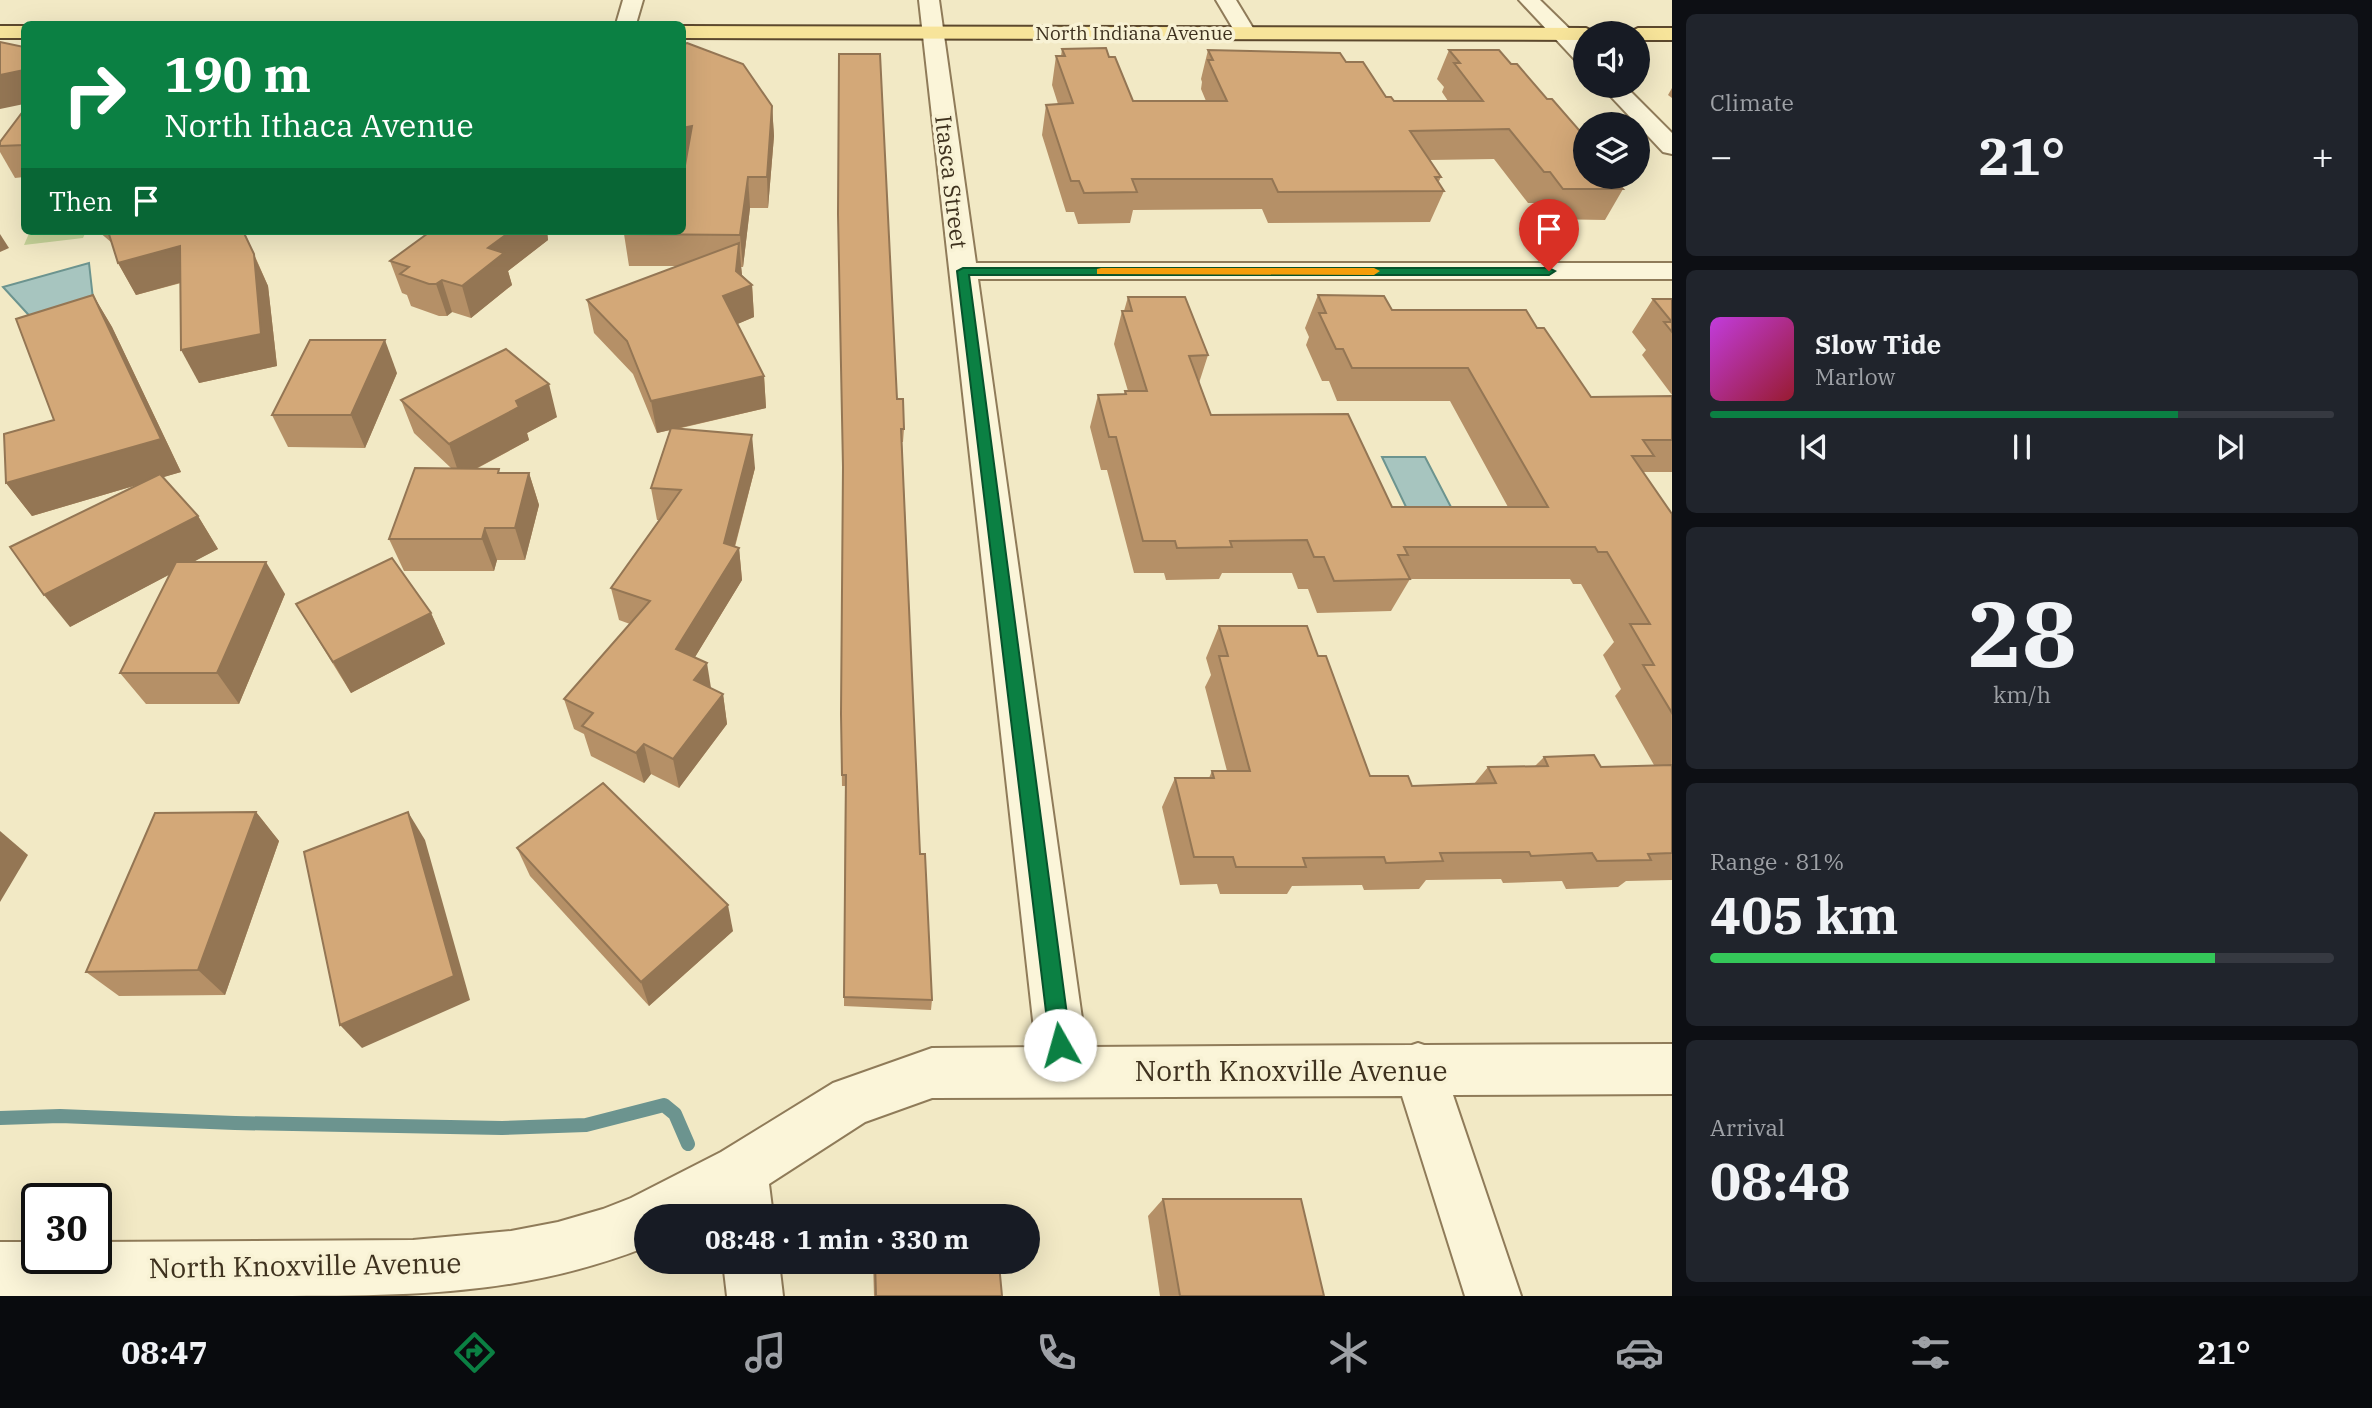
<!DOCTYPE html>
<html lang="en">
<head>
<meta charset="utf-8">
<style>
	body { margin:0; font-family:"IBM Plex Serif",serif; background:#20242c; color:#f1f3f6; height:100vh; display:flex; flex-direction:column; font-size:26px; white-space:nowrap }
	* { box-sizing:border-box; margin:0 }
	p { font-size:23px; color:#9ea1a6 }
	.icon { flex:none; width:38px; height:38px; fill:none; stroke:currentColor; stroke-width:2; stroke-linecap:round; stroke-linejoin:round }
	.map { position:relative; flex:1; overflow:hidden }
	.sheet { display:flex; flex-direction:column; gap:14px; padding:14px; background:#0d0f14; width:700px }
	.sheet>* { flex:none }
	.hud { position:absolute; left:21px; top:21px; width:665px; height:214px; border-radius:10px; box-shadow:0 7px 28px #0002; background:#0b8043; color:#fff; overflow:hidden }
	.controls { position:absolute; left:1573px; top:21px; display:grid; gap:14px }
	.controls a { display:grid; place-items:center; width:77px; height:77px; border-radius:50%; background:#171b24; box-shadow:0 7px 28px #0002; font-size:35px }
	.speed { position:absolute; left:21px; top:1183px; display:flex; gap:14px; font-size:35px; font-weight:700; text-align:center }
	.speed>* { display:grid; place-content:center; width:91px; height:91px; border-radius:50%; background:#171b24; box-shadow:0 7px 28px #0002; line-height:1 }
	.speed .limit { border:4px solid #111; border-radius:10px; background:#fff; color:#111 }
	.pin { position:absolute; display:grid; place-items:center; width:60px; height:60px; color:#fff; margin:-72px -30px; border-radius:50% 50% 50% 0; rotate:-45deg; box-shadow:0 0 7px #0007 }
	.pin .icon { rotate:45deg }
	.me { position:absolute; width:77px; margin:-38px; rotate:353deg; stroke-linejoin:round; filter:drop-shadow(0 0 5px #0008) }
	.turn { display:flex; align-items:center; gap:24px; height:147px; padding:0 28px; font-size:32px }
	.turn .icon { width:91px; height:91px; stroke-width:2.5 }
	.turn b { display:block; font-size:49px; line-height:60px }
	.then { display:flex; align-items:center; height:66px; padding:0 28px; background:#0003; gap:14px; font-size:26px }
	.big { font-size:52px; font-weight:800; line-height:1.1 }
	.sheet .widget { flex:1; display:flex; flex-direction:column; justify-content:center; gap:10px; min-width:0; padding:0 24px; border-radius:10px; background:#20242c }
	.sheet .dial { align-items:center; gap:0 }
	.dial b { font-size:91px; line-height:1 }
	.song { display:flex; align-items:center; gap:21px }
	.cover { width:84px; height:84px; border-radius:10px; background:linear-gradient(135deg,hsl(290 70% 55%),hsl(350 70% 35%)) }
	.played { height:7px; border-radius:4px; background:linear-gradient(90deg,#0b8043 75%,#363941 75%) }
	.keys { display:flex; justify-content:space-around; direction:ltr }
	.heat { display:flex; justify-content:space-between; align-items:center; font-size:38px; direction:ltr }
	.charge { height:10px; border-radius:5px; background:linear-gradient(90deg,#34c759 81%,#363941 0) }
	.trip { position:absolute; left:634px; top:1204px; width:406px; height:70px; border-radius:35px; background:#171b24; box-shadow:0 7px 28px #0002; font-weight:800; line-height:70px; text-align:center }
	.dock { display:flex; height:112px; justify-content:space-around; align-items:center; background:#090b0e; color:#9ea1a6 }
	.dock .icon { width:49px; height:49px }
	.dock .selected { color:#0b8043 }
	.dock b { font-size:32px; color:#f1f3f6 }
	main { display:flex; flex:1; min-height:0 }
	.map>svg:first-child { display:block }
	.green { fill:#c4d197 }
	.water { fill:#a7c5bf; stroke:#6c948f; stroke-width:2 }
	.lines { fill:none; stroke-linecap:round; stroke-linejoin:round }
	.stream { stroke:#6c948f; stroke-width:14 }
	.minor-casing { stroke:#8f7b59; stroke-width:4 }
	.major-casing { stroke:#5c482d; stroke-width:4 }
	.minor { fill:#fbf5d9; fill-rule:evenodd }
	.major { fill:#f7e49a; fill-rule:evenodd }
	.wall { fill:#b59067 }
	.shaded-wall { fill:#947654 }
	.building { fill:#d3a878; stroke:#947654; stroke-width:2 }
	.route { fill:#0b8043; stroke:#07532c; stroke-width:2 }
	.slow { fill:#f59e0b }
	.labels { text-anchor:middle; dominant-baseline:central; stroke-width:7; stroke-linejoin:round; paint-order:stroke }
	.far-street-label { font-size:19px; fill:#3e311e; stroke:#f8f2d5 }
	.street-label { font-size:23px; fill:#3e311e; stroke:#f8f2d5 }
	.near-street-label { font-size:28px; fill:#3e311e; stroke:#f8f2d5 }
</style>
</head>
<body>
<main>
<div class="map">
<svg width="1672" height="1296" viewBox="0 0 1672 1296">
	<rect width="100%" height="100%" fill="#f2e9c5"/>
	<polygon class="green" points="30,231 86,231 83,238 24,245"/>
	<g class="water">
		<polygon points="89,263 94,308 37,324 3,287"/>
		<polygon points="1382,457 1425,457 1452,509 1407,509"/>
	</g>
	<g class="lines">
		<polyline class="stream" points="0,1118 60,1116 235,1123 502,1128 586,1125 664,1105 675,1114 688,1144"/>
		<defs>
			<g id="minor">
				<polygon points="623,0 643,0 636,24 616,24"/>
				<path d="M 919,0 L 939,0 L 976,263 L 1672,263 L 1672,279 L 978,279 L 1086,1047 L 1412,1045 L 1418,1043 L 1424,1045 L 1672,1044 L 1672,1094 L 1453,1095 L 1521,1296 L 1465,1296 L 1402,1096 L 932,1098 L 865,1122 L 769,1184 L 773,1216 L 719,1216 L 718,1211 L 707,1216 L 646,1216 L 646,1247 C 522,1296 407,1296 276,1296 C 184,1296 92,1296 0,1296 L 0,1242 L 37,1242 L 37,1258 L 96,1258 L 96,1242 L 413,1240 L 511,1231 L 558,1222 L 603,1209 L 631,1198 L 721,1152 L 833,1083 L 932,1048 L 1036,1047 Z"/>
				<polygon points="1216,0 1236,0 1256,33 1252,37 1238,37"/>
				<polygon points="1519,0 1540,0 1586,45 1586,64 1578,63"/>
				<polygon points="1601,86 1625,86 1672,133 1672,154 1663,152"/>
				<polygon points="723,1262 779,1262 783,1296 727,1296"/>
			</g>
			<g id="major">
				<rect x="0" y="26" width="24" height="12"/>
				<polygon points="682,26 1586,28 1596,33 1586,33 1586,40 682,38"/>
				<polygon points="1638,28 1672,28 1672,40 1638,40 1638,33 1628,33"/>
			</g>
		</defs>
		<use href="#minor" class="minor-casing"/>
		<use href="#major" class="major-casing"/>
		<use href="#minor" class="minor"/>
		<use href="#major" class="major"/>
	</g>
	<g class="wall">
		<polygon points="682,45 772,106 774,136 768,208 750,208 743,267 741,267 742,276 752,285 754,317 737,324 764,376 766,408 677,429 755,468 735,547 739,548 742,580 695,657 711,688 723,694 727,724 679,788 651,774 644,783 591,756 584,734 574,729 564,699 630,624 619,620 611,588 660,520 657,520 651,488 670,430 657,433 633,374 594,333 587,300 678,266 629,266 624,234 682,231 687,159 682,159"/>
		<polygon points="1062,49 1109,57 1133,101 1206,101 1201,89 1202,82 1201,79 1208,50 1346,62 1386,97 1394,101 1448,101 1442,92 1444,87 1437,79 1449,50 1586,177 1623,189 1605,220 1547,219 1534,203 1528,203 1494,159 1430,160 1441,177 1438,183 1444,191 1430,222 1268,223 1262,209 1133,210 1130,223 1078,224 1074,212 1066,212 1042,135 1046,105 1058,104 1052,85 1056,56 1061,56"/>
		<polygon points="1672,88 1672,98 1668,95"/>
		<polygon points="24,110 24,177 15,178 0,152 0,142"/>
		<polygon points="98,231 244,231 268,286 277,366 199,383 181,283 136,295 118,263 112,243"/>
		<polygon points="431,231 547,231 548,240 508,271 512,285 471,318 452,312 447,316 439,316 411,306 407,295 402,293 390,261"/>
		<polygon points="93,295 112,327 181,472 163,477 198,516 218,549 192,562 285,594 239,704 146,704 120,673 170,574 70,627 137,485 32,516 6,483 54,420"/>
		<polygon points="1318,295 1392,310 1537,328 1591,397 1672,396 1672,472 1643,472 1672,514 1672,880 1626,881 1618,887 1566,889 1562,881 1503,883 1501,879 1426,880 1419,889 1364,890 1362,885 1292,886 1287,894 1220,894 1217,884 1180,885 1162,807 1175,778 1209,778 1212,771 1227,771 1205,687 1211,675 1206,658 1219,626 1318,656 1370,776 1412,786 1474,784 1488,767 1535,766 1544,757 1601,767 1654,765 1615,696 1621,689 1603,655 1614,642 1581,584 1573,584 1570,579 1410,579 1391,611 1317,613 1308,589 1298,589 1292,573 1222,573 1219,579 1166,580 1164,573 1134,573 1107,470 1101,470 1090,427 1098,395 1124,394 1125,391 1128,391 1114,344 1122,311 1124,311 1128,297 1208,355 1199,383 1211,415 1392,507 1508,507 1450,401 1337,401 1329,381 1322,381 1306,345 1309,337 1305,328"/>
		<polygon points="1653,299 1672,299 1672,395 1642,355 1646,350 1632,332"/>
		<polygon points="397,373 365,448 288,447 272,415"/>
		<polygon points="897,399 904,429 903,442 902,442 920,854 932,1000 931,1010 844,1006 845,786 842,786 841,726"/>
		<polygon points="401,400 557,417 527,433 529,440 476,469 500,473 529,473 539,505 525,560 497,560 494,571 404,571 389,539 451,468 414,433"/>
		<polygon points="296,604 431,613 445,644 351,693 315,635"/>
		<polygon points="256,812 279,841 225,995 119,996 86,972"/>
		<polygon points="517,848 733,931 649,1006 530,876"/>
		<polygon points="1163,1199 1324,1296 1160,1296 1148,1216"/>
		<polygon points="873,1262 1004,1262 1004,1264 1000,1272 1002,1296 874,1296"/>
	</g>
	<g class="shaded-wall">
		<polygon points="24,70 24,104 0,109 0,75"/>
		<polygon points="772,106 774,136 768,208 767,177"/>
		<polygon points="692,126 695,157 682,159 682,128"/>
		<polygon points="748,177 750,208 743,267 740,235"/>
		<polygon points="243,231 268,286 277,366 199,383 181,350"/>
		<polygon points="511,231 547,231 548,240 508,271 512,285 471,318 462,286 488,248"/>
		<polygon points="0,234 9,248 0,252"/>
		<polygon points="739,243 742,275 752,285 754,317 726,329 723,296 736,271"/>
		<polygon points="180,246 197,278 136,295 118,263"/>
		<polygon points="442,280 452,312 447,316 436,284"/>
		<polygon points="93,295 112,327 181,472 32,516 6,483 161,439"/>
		<polygon points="385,340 397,373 365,448 351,415"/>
		<polygon points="764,376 766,408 657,433 651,401"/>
		<polygon points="549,384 557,417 527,433 529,440 460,477 449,444 516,401"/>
		<polygon points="752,435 755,468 731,560 739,548 742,580 681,680 676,649 724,543"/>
		<polygon points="529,473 539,505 525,560 515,528"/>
		<polygon points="198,516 218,549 70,627 44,595"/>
		<polygon points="485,528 497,560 494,571 482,539"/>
		<polygon points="266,562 285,594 239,704 217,673"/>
		<polygon points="431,613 445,644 351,693 333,662"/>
		<polygon points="707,663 712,694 694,680"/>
		<polygon points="723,694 727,724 679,788 673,759"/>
		<polygon points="644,744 651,774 644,783 636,753"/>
		<polygon points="256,812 279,841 225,995 198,970"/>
		<polygon points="408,812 425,840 470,1000 362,1048 340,1025"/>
		<polygon points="0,831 28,855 0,902"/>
		<polygon points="728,905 733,931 649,1006 641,982"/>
	</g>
	<g class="building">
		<polygon points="0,42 24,47 24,70 0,75"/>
		<polygon points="687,43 743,64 772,106 767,177 748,177 740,235 624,234 624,231 682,231 682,182 692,126 682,128 682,45"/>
		<polygon points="1106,48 1109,57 1115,57 1133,101 1227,101 1208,60 1213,60 1208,50 1340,53 1346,62 1363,62 1386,97 1391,97 1394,101 1483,101 1454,63 1460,63 1449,50 1499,50 1511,64 1517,64 1547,99 1552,99 1586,138 1586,177 1612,177 1623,189 1563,189 1550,172 1544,172 1509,129 1410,131 1441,177 1435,177 1444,191 1278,192 1272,179 1132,179 1137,192 1084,193 1079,181 1071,181 1046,105 1073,103 1056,56 1065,56 1062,49"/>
		<polygon points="839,54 880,54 897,399 903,399 904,429 901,429 920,854 925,854 932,1000 844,997 846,775 842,775 841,714 843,467 838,214"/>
		<polygon points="24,110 24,145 0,146 0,142"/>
		<polygon points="108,231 243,231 254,254 261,334 181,350 180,246 118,263"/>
		<polygon points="431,231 511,231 488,248 504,253 462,286 442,280 436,284 429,284 400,274 409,267 390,261"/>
		<polygon points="739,243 736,271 752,285 723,296 764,376 651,401 627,341 587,300"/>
		<polygon points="93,295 161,439 6,483 4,434 54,420 16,319"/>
		<polygon points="1318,295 1384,296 1392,310 1526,310 1537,328 1544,328 1591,397 1672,396 1672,440 1643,440 1654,456 1632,456 1672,514 1672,713 1643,665 1654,665 1630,624 1650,624 1607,552 1598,552 1595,547 1404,547 1408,555 1398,555 1410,579 1334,581 1324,557 1314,557 1307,540 1230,541 1232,547 1177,548 1175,541 1143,541 1116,437 1109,437 1098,395 1126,394 1125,391 1147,391 1122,311 1132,311 1128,297 1185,297 1208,355 1189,356 1211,415 1348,414 1392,507 1548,507 1468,368 1352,368 1343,349 1336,349 1319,313 1326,313"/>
		<polygon points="1653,299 1672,299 1672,332 1664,322 1672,322"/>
		<polygon points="310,340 385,340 351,415 272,415"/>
		<polygon points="506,349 549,384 516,401 519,407 449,444 401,400"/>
		<polygon points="671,428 752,435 724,543 739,548 676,649 707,663 694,680 723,694 673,759 644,744 636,753 582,726 593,713 564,699 650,601 611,588 681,490 651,488"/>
		<polygon points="415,468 499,469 498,473 529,473 515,528 485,528 482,539 389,539"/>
		<polygon points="160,474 198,516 44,595 10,547"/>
		<polygon points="392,558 431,613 333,662 296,604"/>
		<polygon points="176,562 266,562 217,673 120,673"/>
		<polygon points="1219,626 1307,626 1318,656 1326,656 1370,776 1408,776 1412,786 1496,783 1488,767 1548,766 1544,757 1594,755 1601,767 1672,765 1672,853 1648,854 1651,860 1597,861 1592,853 1531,856 1529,852 1440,853 1443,861 1386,863 1384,857 1303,858 1306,867 1236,867 1233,857 1194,857 1175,778 1214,778 1212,771 1250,771 1219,656 1228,656"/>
		<polygon points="603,783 728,905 641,982 517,848"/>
		<polygon points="256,812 198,970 86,972 155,813"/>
		<polygon points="408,812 454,976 340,1025 304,852"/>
		<polygon points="1163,1199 1301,1199 1324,1296 1180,1296"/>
		<polygon points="875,1262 1004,1262 1004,1264 999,1264 1002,1296 876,1296"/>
	</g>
	<polygon class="route" points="963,268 1549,268 1555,271 1549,275 969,275 1071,1045 1068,1053 1060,1056 1053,1053 1050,1045 957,271"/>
	<polygon class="slow" points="1101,268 1374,268 1380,271 1374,275 1097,274 1097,269"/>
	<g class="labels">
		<g class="far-street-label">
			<text x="1134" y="33">North Indiana Avenue</text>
		</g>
		<g class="street-label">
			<text transform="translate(952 182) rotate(83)">Itasca Street</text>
		</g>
		<g class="near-street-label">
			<text x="1291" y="1070">North Knoxville Avenue</text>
			<text transform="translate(305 1265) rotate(-1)">North Knoxville Avenue</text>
		</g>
	</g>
</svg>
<div class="controls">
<a><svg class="icon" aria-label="sound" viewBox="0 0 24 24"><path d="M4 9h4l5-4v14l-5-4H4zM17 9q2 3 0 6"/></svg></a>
<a><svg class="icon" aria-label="layers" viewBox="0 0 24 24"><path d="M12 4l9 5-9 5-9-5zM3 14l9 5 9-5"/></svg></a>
</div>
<div class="speed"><div class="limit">30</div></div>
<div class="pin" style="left:1549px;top:271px;background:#d93025"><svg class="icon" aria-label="arrive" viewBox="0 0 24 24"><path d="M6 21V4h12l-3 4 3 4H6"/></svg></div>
<svg class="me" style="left:1060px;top:1045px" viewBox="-20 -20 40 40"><circle r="19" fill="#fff"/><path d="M0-13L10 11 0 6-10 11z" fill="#0b8043"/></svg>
<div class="trip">08:48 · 1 min · 330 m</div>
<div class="hud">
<div class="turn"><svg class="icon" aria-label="right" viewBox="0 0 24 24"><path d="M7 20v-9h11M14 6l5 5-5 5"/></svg><div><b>190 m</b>North Ithaca Avenue</div></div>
<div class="then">Then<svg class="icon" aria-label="arrive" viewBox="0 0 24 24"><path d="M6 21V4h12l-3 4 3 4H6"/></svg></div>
</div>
</div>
<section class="sheet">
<div class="widget"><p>Climate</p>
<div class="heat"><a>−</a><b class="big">21°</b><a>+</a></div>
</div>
<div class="widget">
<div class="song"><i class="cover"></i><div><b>Slow Tide</b><p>Marlow</p></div></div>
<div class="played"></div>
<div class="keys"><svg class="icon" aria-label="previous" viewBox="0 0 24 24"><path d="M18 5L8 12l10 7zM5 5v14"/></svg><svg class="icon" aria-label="pause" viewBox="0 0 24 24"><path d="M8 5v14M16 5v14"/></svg><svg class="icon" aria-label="next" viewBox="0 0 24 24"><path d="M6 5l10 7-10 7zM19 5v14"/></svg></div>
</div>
<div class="widget dial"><b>28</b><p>km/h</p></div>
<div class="widget"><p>Range · 81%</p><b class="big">405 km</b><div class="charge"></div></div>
<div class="widget"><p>Arrival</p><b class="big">08:48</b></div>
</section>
</main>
<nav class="dock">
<b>08:47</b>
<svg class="icon selected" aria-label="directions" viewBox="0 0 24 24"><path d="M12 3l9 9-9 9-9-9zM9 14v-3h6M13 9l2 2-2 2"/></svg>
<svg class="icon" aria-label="music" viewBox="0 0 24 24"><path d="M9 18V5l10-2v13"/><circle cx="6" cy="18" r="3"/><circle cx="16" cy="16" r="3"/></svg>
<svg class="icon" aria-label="phone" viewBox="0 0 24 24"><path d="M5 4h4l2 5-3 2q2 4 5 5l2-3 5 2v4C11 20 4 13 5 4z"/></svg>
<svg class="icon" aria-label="climate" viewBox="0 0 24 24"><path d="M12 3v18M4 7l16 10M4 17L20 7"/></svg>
<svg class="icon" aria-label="car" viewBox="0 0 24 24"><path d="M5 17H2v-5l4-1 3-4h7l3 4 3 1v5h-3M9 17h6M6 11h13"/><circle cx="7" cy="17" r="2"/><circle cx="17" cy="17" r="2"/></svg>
<svg class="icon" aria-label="filters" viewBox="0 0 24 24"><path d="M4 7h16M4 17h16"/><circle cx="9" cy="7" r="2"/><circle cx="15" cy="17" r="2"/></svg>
<b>21°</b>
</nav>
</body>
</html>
